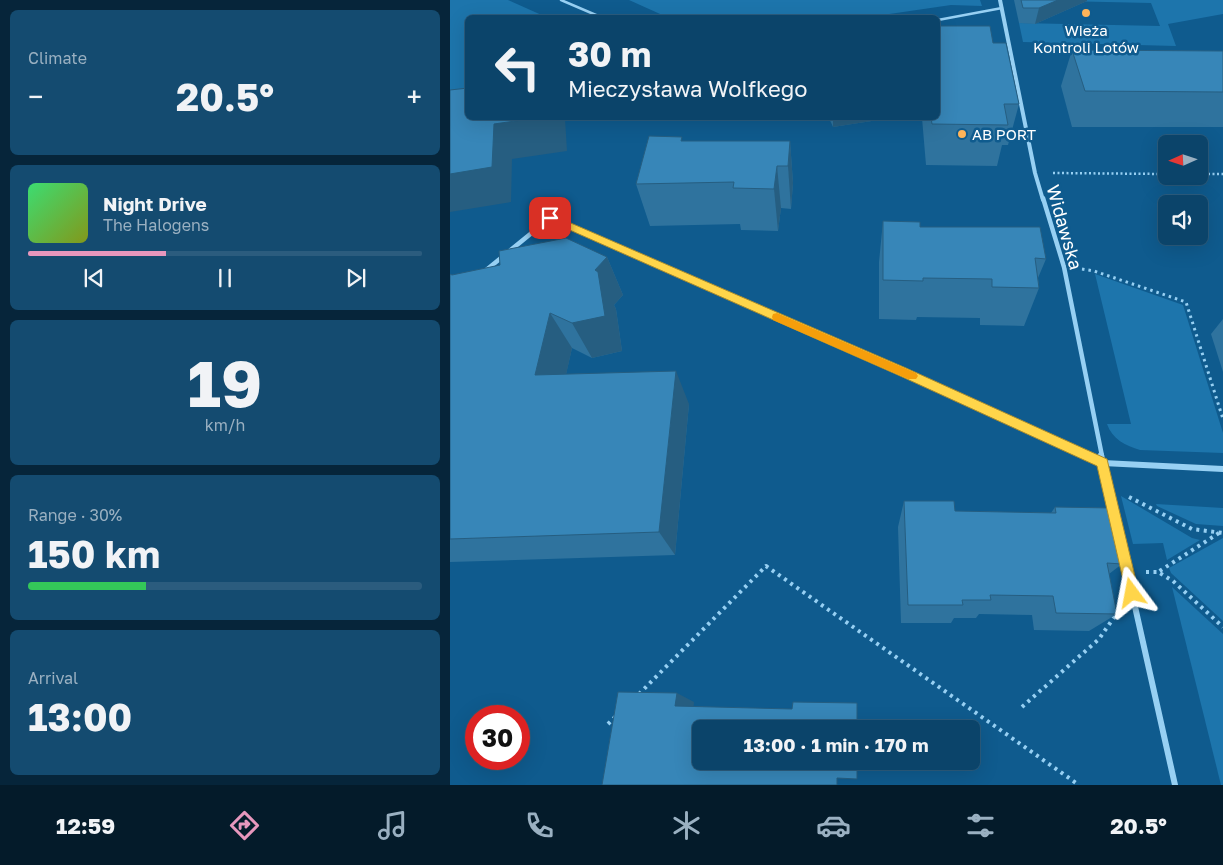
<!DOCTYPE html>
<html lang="en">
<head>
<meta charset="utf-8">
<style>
	body { margin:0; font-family:"Golos Text",sans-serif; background:#144b70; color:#f1f3f6; height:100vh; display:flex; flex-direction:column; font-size:19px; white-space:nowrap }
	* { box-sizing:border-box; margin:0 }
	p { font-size:16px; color:#9ab0c1 }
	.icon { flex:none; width:28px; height:28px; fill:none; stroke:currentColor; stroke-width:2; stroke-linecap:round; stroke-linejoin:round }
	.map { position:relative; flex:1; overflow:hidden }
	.sheet { display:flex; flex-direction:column; gap:10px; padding:10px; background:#06253a; width:450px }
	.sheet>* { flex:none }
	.top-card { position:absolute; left:15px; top:15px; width:475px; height:105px; border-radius:8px; box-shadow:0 5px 20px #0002,0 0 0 1px #2b5c7e; background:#0b446a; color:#f1f3f6; overflow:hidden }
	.needle { width:32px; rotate:267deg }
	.buttons { position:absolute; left:708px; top:135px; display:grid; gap:10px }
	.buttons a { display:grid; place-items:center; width:50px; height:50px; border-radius:8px; background:#0b446a; box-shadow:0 5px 20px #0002,0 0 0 1px #2b5c7e; font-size:25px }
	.speed { position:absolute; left:15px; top:705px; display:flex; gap:10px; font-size:25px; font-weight:700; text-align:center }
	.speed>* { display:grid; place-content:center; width:65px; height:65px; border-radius:50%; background:#0b446a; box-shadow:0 5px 20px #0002,0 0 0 1px #2b5c7e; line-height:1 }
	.speed .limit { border:8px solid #d22; background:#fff; color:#111 }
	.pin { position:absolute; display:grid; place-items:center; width:42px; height:42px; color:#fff; margin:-21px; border-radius:10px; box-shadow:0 2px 8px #0006 }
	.me { position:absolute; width:55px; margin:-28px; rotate:347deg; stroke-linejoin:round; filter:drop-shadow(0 0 4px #0008) }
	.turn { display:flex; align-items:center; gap:18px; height:105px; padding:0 20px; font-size:22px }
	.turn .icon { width:65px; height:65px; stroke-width:2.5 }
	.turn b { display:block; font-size:35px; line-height:42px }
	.big { font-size:38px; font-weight:700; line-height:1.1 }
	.sheet .tile { flex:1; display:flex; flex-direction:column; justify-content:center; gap:8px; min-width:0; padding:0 18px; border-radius:8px; background:#144b70 }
	.sheet .dial { align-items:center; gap:0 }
	.dial b { font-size:65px; line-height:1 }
	.song { display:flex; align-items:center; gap:15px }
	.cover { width:60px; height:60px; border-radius:8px; background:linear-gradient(135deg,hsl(140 70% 55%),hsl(70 70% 35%)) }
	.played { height:5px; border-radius:2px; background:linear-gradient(90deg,#e797bd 35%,#2b5c7e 35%) }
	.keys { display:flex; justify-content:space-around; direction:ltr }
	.heat { display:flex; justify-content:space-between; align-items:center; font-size:28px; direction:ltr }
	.charge { height:8px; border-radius:4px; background:linear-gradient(90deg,#34c759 30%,#2b5c7e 0) }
	.trip { position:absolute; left:242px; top:720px; width:288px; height:50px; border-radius:8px; background:#0b446a; box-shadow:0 5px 20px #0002,0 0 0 1px #2b5c7e; font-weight:700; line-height:50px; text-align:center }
	.menu { display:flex; height:80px; justify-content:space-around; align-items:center; background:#041b2a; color:#9ab0c1 }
	.menu .icon { width:35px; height:35px }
	.menu .active { color:#e797bd }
	.menu b { font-size:22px; color:#f1f3f6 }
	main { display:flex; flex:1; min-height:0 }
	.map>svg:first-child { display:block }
	.green { fill:#1d75ac }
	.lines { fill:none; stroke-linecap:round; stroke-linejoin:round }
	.path-far2 { stroke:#97d0f3; stroke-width:2.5; stroke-dasharray:2 2.5; stroke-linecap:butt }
	.path-far1 { stroke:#97d0f3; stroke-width:3; stroke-dasharray:2.5 4; stroke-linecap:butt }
	.path { stroke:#97d0f3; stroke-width:4; stroke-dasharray:3 4.5; stroke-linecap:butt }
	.lane { stroke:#97d0f3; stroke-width:2.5 }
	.street-far2 { stroke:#97d0f3; stroke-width:4 }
	.street-far1 { stroke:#97d0f3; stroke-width:4.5 }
	.street { stroke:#97d0f3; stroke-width:6 }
	.wall { fill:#2f739e }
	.shaded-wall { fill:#265e81 }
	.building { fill:#3786b8; stroke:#265e81 }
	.route { fill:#ffd54a; stroke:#a68a30 }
	.slow { fill:#f59e0b }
	.poi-dot { fill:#ffb459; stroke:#0f5b8e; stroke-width:2 }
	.labels { text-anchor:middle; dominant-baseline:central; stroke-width:5; stroke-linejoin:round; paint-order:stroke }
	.far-poi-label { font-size:15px; fill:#fff; stroke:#0f5b8e }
	.street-label { font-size:18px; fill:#fff; stroke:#0f5b8e }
</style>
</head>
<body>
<main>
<section class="sheet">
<div class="tile"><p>Climate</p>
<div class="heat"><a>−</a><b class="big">20.5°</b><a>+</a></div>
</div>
<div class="tile">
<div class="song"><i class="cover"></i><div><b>Night Drive</b><p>The Halogens</p></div></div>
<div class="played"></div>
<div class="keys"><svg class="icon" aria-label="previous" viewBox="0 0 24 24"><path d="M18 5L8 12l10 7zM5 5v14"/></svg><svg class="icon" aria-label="pause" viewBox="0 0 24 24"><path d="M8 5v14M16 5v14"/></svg><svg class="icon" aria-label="next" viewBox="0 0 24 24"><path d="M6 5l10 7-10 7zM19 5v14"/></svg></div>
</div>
<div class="tile dial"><b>19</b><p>km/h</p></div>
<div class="tile"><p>Range · 30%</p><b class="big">150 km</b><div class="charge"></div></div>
<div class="tile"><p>Arrival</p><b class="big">13:00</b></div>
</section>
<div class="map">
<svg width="773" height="785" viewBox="0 0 773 785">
	<rect width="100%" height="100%" fill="#0f5b8e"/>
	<g class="green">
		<polygon points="0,0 58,0 96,17 18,18 18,118 0,127"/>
		<polygon points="179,0 530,0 532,6 501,5 412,18 219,18"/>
		<polygon points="564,0 773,0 773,14 718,24 726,46 573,42 569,23 710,26 701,3"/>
		<path d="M 645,274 L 733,305 L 773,433 L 773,453 L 690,450 C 676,446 662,439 657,424 L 681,424 Z"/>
		<polygon points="671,496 742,538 750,540 717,560 713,543 683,544"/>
		<polygon points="706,504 773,508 773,526 746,524 707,506"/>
		<polygon points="773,538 773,621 721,573 719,568"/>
		<polygon points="722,587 773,634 773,785 771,785"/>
	</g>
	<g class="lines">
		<g class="path-far2">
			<polyline points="603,173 716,174"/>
			<polyline points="749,174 773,174"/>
		</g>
		<polyline class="path-far1" points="632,269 644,271 736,302 773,419"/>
		<g class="path">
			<polyline points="679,497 742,529 773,533"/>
			<polyline points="769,533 708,572 723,581 773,627"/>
			<polyline points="696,572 708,572"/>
			<polyline points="189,694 316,566 629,785"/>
			<polyline points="572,707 649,639 667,613"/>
			<polyline points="158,724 166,716"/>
		</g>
		<g class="lane">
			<polyline points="111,0 153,18"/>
			<polyline points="488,20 552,8"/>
		</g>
		<polyline class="street-far2" points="550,0 585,173 593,200"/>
		<g class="street-far1">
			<polyline points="593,198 614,267 652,456"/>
			<polyline points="35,271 100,218 452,372 637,456"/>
		</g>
		<g class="street">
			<polyline points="634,455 653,463 773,469"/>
			<polyline points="651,455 725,785"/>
		</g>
	</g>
	<g class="wall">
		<polygon points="564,0 637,0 637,1 585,24 569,23"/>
		<polygon points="543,43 569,104 558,145 552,145 547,166 476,165 472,118 488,118"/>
		<polygon points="622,50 773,51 773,127 622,127 611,86"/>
		<polygon points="379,118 441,118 383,127"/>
		<polygon points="233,141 340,141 343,183 341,209 331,208 328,231 291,230 290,224 200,226 186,184"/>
		<polygon points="433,221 470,227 596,259 588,278 589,288 574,326 530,325 530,318 467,317 466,320 429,319 429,262"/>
		<polygon points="157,257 173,295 164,305 166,309 172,351 142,358 122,348 116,374 239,404 225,555 0,562 0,274 2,275"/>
		<polygon points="773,319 773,372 761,334"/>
		<polygon points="454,501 505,511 601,513 605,507 672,564 659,574 667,614 639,631 584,630 582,615 529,614 526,618 504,618 501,623 451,623 448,527"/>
	</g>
	<g class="shaded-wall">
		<polygon points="608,0 637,0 637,1 585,24 589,8"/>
		<polygon points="86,118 115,118 117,151 62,159 61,202 0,212 0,174 44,124"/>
		<polygon points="383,118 441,118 383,127"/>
		<polygon points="340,141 343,183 341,209 338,166"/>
		<polygon points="327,166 331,208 328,231 324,189"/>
		<polygon points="157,257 173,295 164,305 166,309 172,351 142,358 122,323 145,270"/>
		<polygon points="100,313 122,348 109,407 85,375"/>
		<polygon points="226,371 239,404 225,555 209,532"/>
		<polygon points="227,693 244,702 243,715 225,706"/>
	</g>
	<g class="building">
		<polygon points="571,0 608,0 589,8 573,8"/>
		<polygon points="488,26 540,26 543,43 556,43 569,104 554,104 558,125 482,124 481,118 488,118"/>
		<polygon points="622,50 773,51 773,92 635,91"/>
		<polygon points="18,88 18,118 86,118 44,124 42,167 0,174 0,90"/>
		<polygon points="199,136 232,137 231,141 340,141 338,166 327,166 324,189 283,188 284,182 186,184"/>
		<polygon points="433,221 470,222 470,227 590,227 596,259 585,258 589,288 542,287 542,279 473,278 473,281 433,280"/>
		<polygon points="116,238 157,257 145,270 148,272 155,316 122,323 100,313 85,375 226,371 209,532 0,539 0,274 2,275 50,265 49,251"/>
		<polygon points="454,501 504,501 505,511 606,513 605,507 661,508 672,564 657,563 667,614 606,613 603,596 540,595 541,600 512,600 513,605 458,605"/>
		<polygon points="168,692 227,693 225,706 342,709 343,702 407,703 407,729 251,729 251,761 407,761 407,779 387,778 387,785 152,785"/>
	</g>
	<polygon class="route" points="100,214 456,368 657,459 689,593 687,598 682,599 677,598 676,593 647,466 448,375 97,220 97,215"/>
	<polygon class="slow" points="327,313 466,373 468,376 466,379 458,379 323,320 322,317 323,314"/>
	<g class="poi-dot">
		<circle cx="636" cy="13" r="5"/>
		<circle cx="512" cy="134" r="5"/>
	</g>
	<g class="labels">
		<g class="far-poi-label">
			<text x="636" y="30">Wieża<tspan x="636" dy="17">Kontroli Lotów</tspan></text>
			<text x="522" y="134" text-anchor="start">AB PORT</text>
		</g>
		<g class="street-label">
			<text transform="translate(615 227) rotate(74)">Widawska</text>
		</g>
	</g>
</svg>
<div class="buttons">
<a><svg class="needle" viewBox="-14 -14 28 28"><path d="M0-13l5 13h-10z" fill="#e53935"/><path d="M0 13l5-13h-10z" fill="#9ab0c1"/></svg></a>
<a><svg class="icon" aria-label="sound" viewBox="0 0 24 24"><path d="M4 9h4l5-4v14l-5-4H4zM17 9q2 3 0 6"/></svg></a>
</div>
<div class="speed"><div class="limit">30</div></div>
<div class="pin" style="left:100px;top:218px;background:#d93025"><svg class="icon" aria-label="arrive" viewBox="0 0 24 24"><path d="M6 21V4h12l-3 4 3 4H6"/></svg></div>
<svg class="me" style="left:682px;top:593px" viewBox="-20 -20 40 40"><path d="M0-17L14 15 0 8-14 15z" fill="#ffd54a" stroke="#fff" stroke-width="4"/></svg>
<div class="trip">13:00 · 1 min · 170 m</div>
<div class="top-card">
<div class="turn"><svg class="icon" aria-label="left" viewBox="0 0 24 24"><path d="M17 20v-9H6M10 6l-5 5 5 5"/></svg><div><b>30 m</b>Mieczysława Wolfkego</div></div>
</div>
</div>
</main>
<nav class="menu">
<b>12:59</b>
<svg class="icon active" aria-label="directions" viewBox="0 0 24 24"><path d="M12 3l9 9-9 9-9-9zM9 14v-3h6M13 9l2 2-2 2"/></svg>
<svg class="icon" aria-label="music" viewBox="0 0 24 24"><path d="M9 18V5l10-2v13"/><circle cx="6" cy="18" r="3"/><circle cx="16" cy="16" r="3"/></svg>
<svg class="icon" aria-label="phone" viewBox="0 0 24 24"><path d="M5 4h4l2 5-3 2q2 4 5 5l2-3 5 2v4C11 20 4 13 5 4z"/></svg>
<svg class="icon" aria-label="climate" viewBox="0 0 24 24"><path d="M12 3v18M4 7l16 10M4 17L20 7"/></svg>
<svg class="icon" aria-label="car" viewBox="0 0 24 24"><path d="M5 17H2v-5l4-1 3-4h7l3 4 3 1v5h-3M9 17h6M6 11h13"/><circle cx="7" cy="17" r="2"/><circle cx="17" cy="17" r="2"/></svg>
<svg class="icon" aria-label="filters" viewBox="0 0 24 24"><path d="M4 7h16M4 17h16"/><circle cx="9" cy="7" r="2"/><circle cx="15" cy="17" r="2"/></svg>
<b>20.5°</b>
</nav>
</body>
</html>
